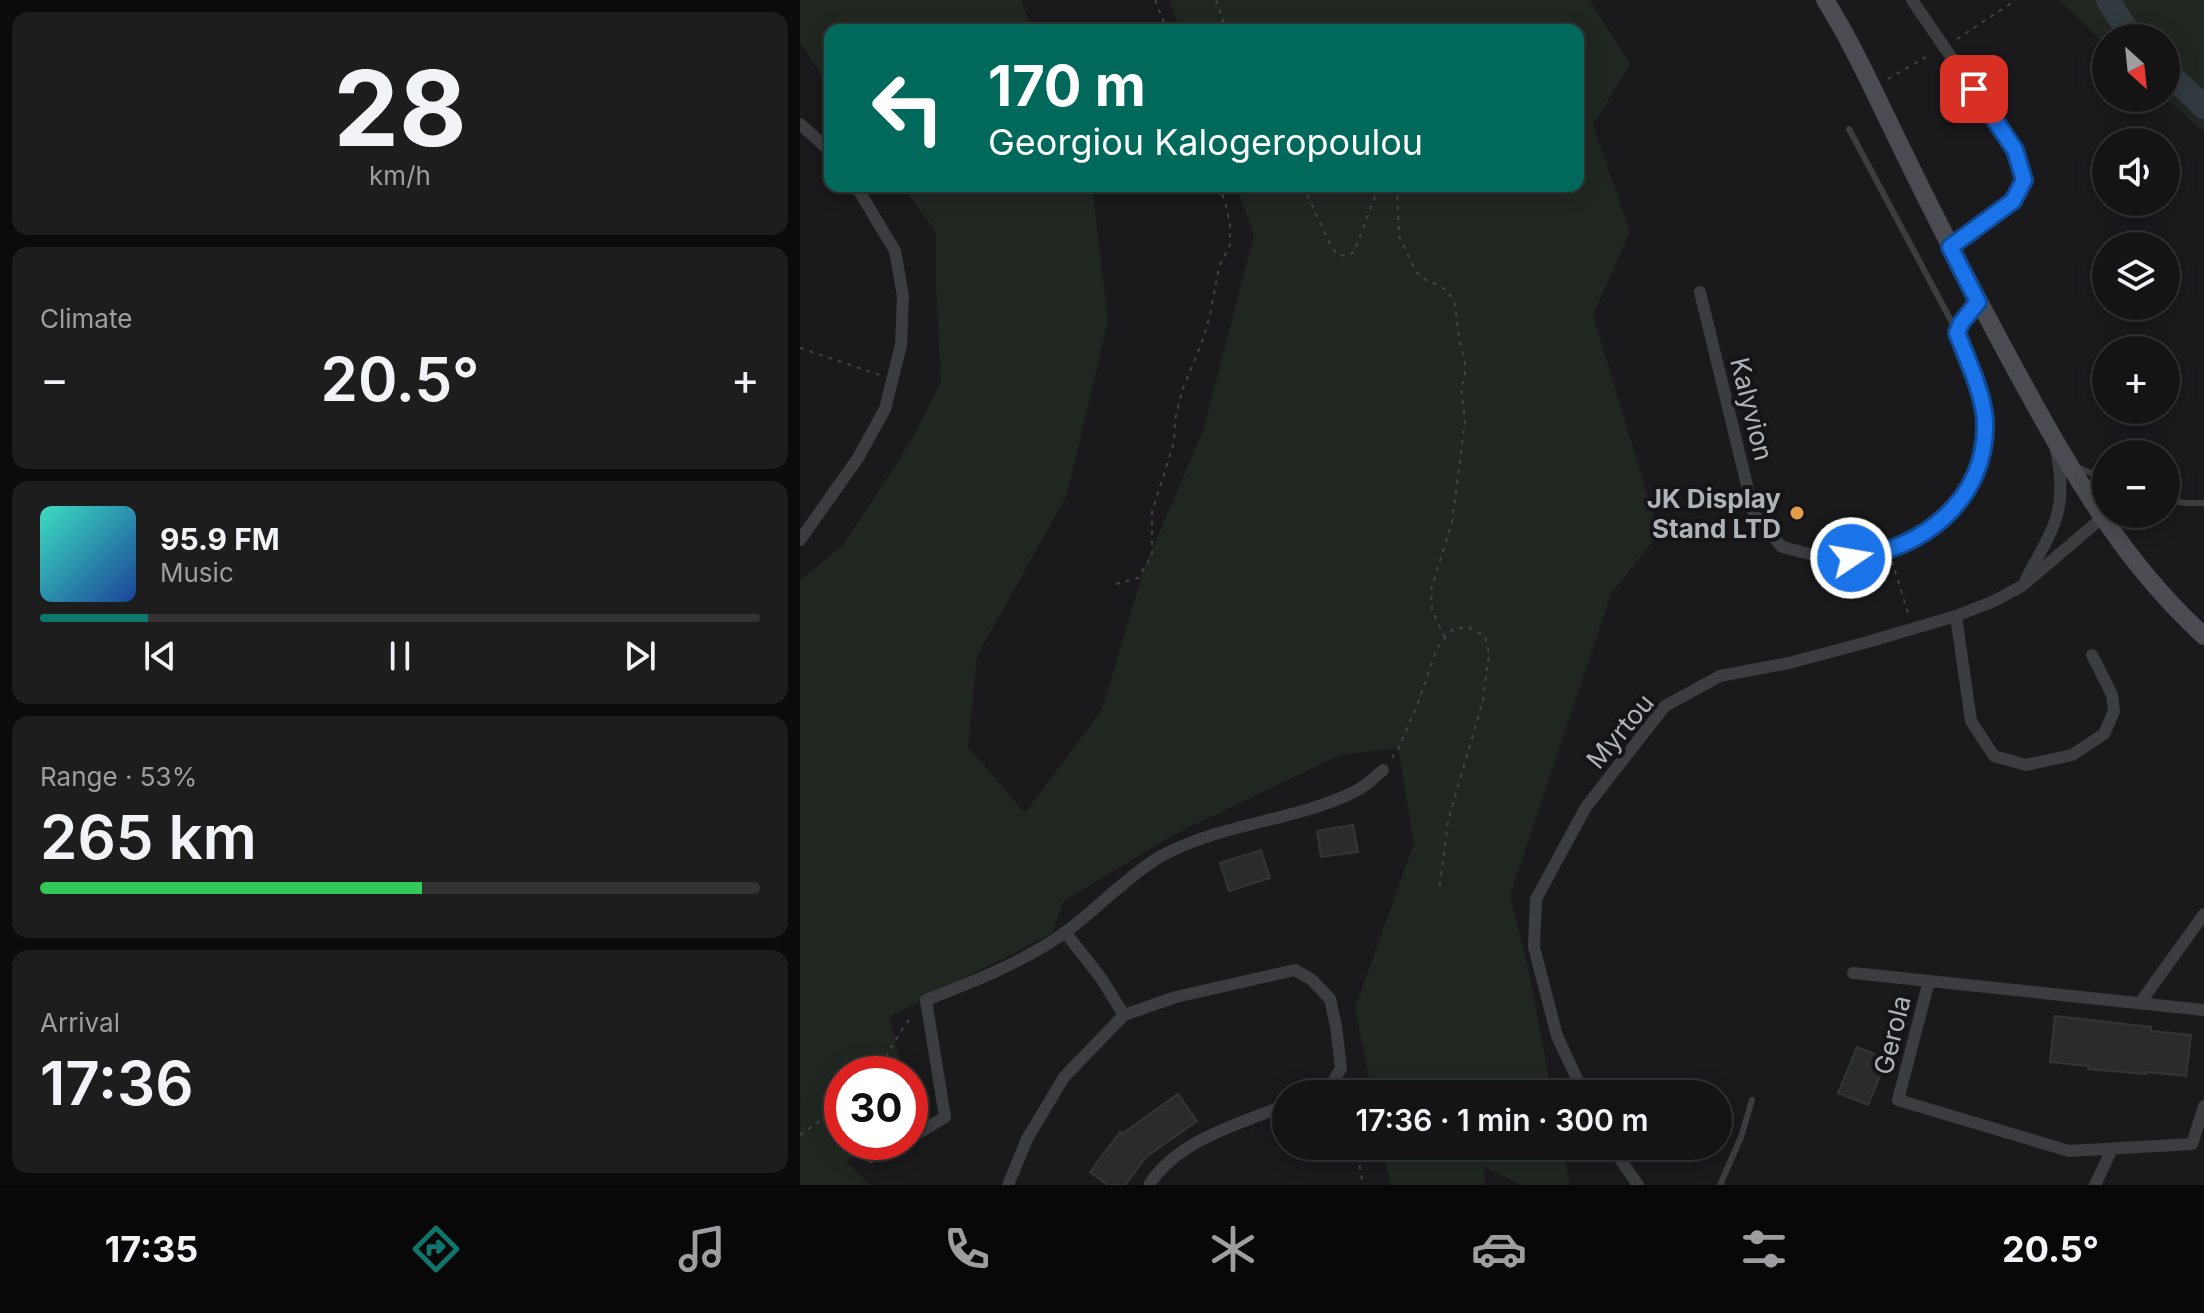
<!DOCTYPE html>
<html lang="en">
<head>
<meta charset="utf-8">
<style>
	body { margin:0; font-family:Inter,sans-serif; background:#1d1d1e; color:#f1f3f6; height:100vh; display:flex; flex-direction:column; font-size:30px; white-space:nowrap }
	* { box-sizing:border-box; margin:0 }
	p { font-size:26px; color:#9d9ea0 }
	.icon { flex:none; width:44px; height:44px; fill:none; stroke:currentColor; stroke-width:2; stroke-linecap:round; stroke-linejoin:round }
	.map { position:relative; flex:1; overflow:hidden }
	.side { display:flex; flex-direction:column; gap:12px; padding:12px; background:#0b0b0c; width:800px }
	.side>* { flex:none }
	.hud { position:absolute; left:24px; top:24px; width:760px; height:168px; border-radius:16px; box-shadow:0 4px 20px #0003,0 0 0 2px #333334; background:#00695c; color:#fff; overflow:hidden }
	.needle { width:52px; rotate:153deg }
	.fabs { position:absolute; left:1292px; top:24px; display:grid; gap:16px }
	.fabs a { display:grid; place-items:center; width:88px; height:88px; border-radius:50%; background:#141415; box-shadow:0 4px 20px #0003,0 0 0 2px #333334; font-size:40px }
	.speed { position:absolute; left:24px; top:1056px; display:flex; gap:16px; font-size:40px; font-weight:700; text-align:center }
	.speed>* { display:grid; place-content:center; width:104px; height:104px; border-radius:50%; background:#141415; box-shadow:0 4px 20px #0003,0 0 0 2px #333334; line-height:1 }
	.speed .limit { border:12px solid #d22; background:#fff; color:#111 }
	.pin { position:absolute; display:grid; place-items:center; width:68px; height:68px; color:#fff; margin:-34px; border-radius:16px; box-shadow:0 4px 12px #0006 }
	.me { position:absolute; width:88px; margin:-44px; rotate:78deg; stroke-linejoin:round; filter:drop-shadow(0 0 6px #0008) }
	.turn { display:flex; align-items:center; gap:28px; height:168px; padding:0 32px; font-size:36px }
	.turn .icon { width:104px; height:104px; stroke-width:2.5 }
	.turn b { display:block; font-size:56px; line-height:68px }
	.big { font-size:60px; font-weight:600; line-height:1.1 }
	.side .tile { flex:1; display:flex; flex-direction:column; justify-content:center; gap:12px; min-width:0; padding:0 28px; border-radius:16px; background:#1d1d1e }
	.side .dial { align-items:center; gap:0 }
	.dial b { font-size:104px; line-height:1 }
	.song { display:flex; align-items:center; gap:24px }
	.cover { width:96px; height:96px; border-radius:12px; background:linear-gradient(135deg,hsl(170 70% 55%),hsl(220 70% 35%)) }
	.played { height:8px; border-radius:4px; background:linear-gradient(90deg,#0f766e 15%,#333334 15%) }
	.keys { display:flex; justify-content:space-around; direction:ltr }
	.heat { display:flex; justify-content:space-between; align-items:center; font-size:44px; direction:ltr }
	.charge { height:12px; border-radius:6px; background:linear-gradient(90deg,#34c759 53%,#333334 0) }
	.trip { position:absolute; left:472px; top:1080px; width:460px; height:80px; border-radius:40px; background:#141415; box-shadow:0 4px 20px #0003,0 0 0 2px #333334; font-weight:600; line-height:80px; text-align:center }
	.tabs { display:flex; height:128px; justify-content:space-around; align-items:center; background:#080808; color:#9d9ea0 }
	.tabs .icon { width:56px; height:56px }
	.tabs .current { color:#0f766e }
	.tabs b { font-size:36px; color:#f1f3f6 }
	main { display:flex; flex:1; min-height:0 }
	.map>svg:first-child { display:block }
	.green { fill:#202721 }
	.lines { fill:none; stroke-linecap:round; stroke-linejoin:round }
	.river { stroke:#313b3f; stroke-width:24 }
	.building { fill:#2a2b2d; stroke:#343538; stroke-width:2 }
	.path { stroke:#424448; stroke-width:2; stroke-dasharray:4 6; stroke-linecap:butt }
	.lane { stroke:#3b3d41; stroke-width:6 }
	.street { stroke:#3b3d41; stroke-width:12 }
	.secondary { stroke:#4a4c51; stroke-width:18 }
	.route-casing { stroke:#114b97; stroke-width:20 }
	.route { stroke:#1a73e8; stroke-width:14 }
	.poi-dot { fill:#e39d4b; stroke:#151517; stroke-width:3 }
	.labels { text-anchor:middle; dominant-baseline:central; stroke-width:8; stroke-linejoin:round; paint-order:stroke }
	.street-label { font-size:26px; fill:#aeb3ba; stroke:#151517 }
	.poi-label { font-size:26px; font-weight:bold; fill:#aeb3ba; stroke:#151517; text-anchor:end }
</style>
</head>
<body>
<main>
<section class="side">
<div class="tile dial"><b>28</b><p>km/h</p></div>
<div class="tile"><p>Climate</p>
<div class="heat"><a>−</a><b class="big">20.5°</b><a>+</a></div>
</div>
<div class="tile">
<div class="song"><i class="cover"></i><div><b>95.9 FM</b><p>Music</p></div></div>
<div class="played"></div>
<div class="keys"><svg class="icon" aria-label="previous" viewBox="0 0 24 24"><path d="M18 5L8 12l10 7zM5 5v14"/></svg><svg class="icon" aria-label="pause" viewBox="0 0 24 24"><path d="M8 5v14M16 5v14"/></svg><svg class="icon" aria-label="next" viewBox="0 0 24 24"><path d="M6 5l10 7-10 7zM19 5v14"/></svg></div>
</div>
<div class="tile"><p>Range · 53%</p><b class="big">265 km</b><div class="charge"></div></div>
<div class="tile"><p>Arrival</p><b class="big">17:36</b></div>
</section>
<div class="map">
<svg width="1404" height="1185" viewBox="0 0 1404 1185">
	<rect width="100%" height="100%" fill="#1a1a1c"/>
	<g class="green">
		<polygon points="0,0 221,0 233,30 30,30 30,89 0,42"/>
		<polygon points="369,0 790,0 830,64 793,125 830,232 793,315 859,534 811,594 710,895 730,977 752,1094 572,1094 555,1008 614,843 598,748 540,755 371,836 264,901 252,933 89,1017 104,1074 42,1074 42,1142 69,1142 46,1162 71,1185 0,1185 0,580 43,545 111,441 141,382 136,285 136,232 102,186 292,186 308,321 267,495 177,656 168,747 225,813 302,710 344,568 403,431 454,235 436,186 778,186 778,30 380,30"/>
		<polygon points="1259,0 1404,0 1404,132 1366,98 1366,38 1306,38 1306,45"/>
		<polygon points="583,1146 762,1146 770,1185 722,1185 684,1167 685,1185 590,1185"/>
	</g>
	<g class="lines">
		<g class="river">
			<polyline points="1308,0 1332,38"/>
			<polyline points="1366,71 1404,107"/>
		</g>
	</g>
	<g class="building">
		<polygon points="553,825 558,852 521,857 517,831"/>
		<polygon points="461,850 470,878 429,891 420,863"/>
		<polygon points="1255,1016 1351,1027 1351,1031 1391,1035 1386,1076 1346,1072 1346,1074 1312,1071 1288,1069 1289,1066 1250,1062"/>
		<polygon points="1057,1047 1087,1059 1068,1105 1038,1093"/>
		<polygon points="378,1094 397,1121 346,1157 325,1185 308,1185 290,1172 320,1132 322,1134"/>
	</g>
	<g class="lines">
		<g class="path">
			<polyline points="355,0 367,30"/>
			<polyline points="416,0 426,30"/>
			<polyline points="1157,39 1216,0"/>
			<polyline points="1088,79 1131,54"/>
			<polyline points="503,186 532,248 539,255 547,256 554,252 579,186"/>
			<polyline points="597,186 599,236 616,272 626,280 640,286 649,293 655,304 659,339 665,361 665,378 661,387 665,421 652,522 631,590 632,610 645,638"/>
			<polyline points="0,348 80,375"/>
			<polyline points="1092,561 1109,616"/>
			<polyline points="316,584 338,578 352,555 352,512 374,442 375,420 382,391 403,339 410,315 419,267 430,245 430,224 425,201 418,186"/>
			<polyline points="592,758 598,749 618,703 637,648 653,629 668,627 685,636 689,653 683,700 648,821 639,890"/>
			<polyline points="75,1074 106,1023 113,1017"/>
			<polyline points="0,1135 24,1118 42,1111"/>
			<polyline points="556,1146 563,1185"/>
		</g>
		<g class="lane">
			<polyline points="1049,129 1156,330"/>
			<polyline points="1279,468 1306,479"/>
			<polyline points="1366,498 1384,503 1404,503"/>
			<polyline points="920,1185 941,1137 952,1100"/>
		</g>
		<g class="street">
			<polyline points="1112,0 1215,150 1224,180 1213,201 1150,247"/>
			<polyline points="0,124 30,151"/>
			<polyline points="900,292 954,514 982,547 1034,560 1068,556 1099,547 1124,533 1149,515 1167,490 1180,462 1185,421 1179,394 1157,333 1161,323 1178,302"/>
			<polyline points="0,540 58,458 85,409 101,345 103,296 95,251 56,186"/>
			<path d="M 1226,579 C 1253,528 1269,511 1256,450"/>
			<polyline points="1156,616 1171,721 1194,756 1226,765 1272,755 1304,734 1314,711 1312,695 1292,655"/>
			<polyline points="265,932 301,978 324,1015"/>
			<polyline points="1053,973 1404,1010"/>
			<polyline points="1129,981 1098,1100 1269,1151 1392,1144 1404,1106"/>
			<polyline points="1340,1003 1404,914"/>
			<polyline points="784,1094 757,1036 734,947 736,899 786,807 865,706 920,676 989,663 1064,643 1156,616 1194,601 1222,586 1303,517"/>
			<path d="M 110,1138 L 145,1117 L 126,1000 C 173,982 221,963 263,934 C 294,912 325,878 358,858 C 419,823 492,822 554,792 C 565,787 574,778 583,770"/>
			<polyline points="811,1146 838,1185"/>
			<polyline points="71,1157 103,1142"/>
			<polyline points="208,1185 227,1139 264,1077 324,1015 376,997 495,970 511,979 530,999 536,1026 541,1068 529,1089 516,1094"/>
			<path d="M 349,1185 C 378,1140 438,1124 486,1105"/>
			<polyline points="1295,1185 1312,1149"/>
		</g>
		<path class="secondary" d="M 1025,0 C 1054,46 1076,96 1100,145 C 1140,227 1181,307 1225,387 C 1274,477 1327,566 1404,636"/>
	</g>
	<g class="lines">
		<defs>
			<path id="route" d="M 1051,558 C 1123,550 1187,499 1185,422 C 1184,395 1167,359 1157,333 L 1161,323 L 1178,302 L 1150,247 L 1213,201 L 1224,180 L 1215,150 L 1174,89"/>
		</defs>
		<use href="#route" class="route-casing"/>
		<use href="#route" class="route"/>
	</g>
	<circle class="poi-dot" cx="997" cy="513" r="8"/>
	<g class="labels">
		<g class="street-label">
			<text transform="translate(952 409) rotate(76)">Kalyvion</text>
			<text transform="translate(820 731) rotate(-50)">Myrtou</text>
			<text transform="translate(1092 1035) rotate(-76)">Gerola</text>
		</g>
		<g class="poi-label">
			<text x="981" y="498">JK Display<tspan x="981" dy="30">Stand LTD</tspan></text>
		</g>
	</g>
</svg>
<div class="fabs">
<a><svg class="needle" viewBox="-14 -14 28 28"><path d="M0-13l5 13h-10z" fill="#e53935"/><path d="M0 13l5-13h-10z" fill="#9d9ea0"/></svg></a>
<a><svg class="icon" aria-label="sound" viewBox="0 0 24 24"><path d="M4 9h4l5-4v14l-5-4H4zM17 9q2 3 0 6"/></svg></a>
<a><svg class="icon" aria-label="layers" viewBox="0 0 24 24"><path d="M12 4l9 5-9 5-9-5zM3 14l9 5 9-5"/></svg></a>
<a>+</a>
<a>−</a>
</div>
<div class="speed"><div class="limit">30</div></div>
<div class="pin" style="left:1174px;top:89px;background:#d93025"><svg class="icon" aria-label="arrive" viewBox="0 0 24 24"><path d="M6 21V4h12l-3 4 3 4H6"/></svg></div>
<svg class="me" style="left:1051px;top:558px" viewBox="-20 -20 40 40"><circle r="17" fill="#1a73e8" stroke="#fff" stroke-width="3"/><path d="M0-11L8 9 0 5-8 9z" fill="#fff"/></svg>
<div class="trip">17:36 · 1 min · 300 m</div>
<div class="hud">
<div class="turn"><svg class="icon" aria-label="left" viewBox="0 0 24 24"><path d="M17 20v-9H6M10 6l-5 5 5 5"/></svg><div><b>170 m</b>Georgiou Kalogeropoulou</div></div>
</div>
</div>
</main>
<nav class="tabs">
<b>17:35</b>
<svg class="icon current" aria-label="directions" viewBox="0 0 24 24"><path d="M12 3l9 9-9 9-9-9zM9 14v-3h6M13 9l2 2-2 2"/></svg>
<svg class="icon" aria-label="music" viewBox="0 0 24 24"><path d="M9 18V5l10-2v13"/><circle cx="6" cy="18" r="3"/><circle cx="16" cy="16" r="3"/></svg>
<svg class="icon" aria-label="phone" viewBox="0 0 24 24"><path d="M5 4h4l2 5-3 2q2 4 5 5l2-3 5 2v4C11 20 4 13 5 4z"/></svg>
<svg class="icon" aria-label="climate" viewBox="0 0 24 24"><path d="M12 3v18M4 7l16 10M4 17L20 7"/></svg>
<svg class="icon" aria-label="car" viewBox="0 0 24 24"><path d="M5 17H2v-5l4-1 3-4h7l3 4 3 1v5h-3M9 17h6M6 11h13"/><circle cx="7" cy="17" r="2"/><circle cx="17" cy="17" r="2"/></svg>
<svg class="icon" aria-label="filters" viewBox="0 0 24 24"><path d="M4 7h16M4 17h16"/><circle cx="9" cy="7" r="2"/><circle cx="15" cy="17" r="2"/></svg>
<b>20.5°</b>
</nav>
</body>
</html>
